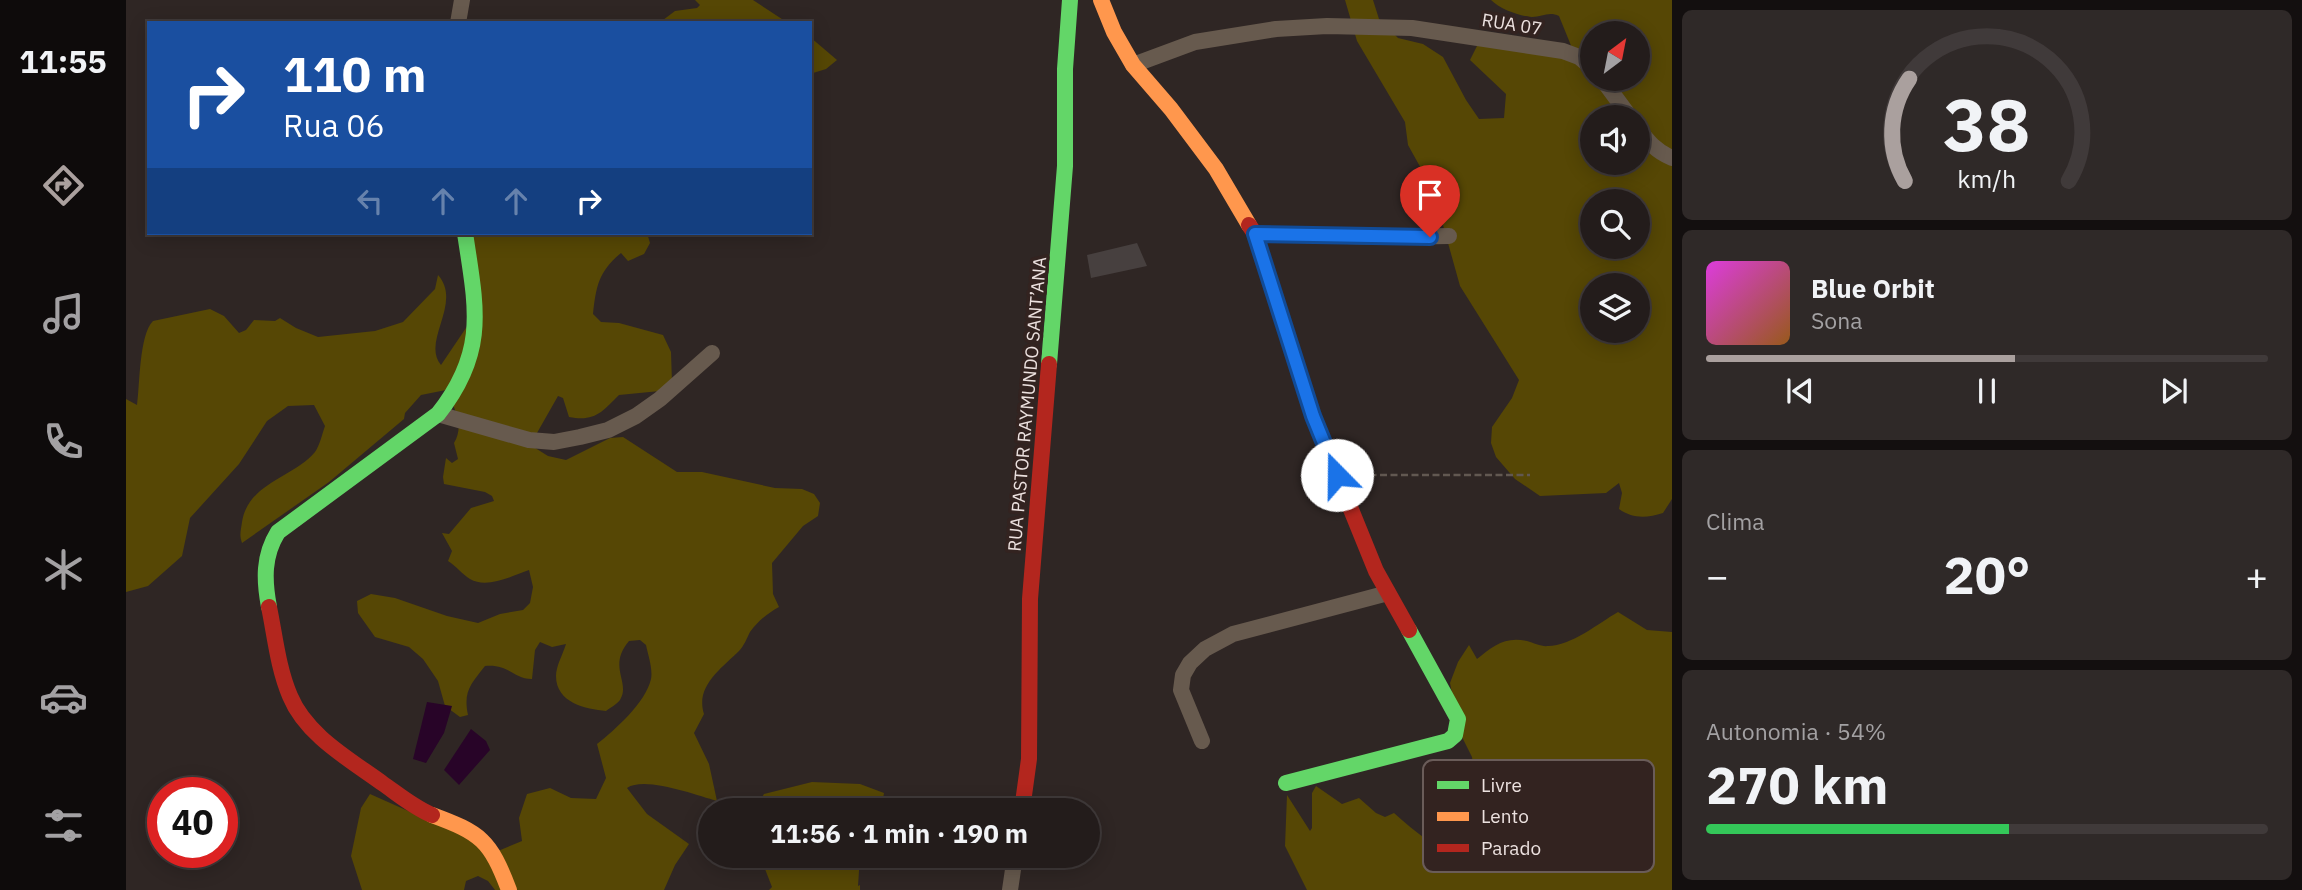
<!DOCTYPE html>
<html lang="pt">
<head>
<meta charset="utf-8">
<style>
	body { margin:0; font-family:"IBM Plex Sans",sans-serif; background:#2f2928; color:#f1f3f6; height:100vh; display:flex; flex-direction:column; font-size:26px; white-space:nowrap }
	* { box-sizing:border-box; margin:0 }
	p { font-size:23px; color:#a3a1a3 }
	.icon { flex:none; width:38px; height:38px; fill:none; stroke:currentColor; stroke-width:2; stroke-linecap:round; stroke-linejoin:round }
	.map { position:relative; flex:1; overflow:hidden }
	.side { display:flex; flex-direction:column; gap:10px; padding:10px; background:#130f0f; width:630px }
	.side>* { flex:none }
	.hud { position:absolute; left:21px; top:21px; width:665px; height:214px; border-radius:0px; box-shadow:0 4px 18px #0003,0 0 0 2px #403a3a; background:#1a4fa0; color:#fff; overflow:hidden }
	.needle { width:46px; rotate:32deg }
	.buttons { position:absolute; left:1454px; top:21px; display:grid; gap:14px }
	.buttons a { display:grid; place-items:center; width:70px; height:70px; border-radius:50%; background:#231c1b; box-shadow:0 4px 18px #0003,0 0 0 2px #403a3a; font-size:35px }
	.speed { position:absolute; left:21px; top:777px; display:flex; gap:14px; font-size:35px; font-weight:700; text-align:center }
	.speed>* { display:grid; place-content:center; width:91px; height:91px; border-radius:50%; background:#231c1b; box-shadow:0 4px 18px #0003,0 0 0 2px #403a3a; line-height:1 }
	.speed .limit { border:10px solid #d22; background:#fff; color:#111 }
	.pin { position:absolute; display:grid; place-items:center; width:60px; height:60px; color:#fff; margin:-72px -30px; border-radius:50% 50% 50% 0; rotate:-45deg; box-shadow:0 0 7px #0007 }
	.pin .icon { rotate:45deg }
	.me { position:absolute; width:77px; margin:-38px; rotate:338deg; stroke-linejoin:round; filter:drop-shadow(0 0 5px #0008) }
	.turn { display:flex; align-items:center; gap:24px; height:147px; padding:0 21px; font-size:32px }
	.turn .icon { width:91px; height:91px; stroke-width:2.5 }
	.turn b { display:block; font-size:49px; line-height:60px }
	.lanes { display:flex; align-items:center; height:66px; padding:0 21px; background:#0003; justify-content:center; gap:35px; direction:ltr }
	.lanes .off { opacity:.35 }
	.big { font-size:52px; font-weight:700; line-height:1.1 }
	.side .tile { flex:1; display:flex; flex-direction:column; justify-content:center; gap:10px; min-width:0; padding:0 24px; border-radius:10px; background:#2f2928 }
	.side .dial { align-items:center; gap:0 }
	.dial svg { height:182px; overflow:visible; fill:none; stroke:#403a3a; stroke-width:7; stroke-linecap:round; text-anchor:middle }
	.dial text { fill:#f1f3f6; stroke:none }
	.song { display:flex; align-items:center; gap:21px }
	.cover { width:84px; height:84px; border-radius:10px; background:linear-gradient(135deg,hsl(300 70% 55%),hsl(30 70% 35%)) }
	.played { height:7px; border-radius:4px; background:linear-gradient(90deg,#aaa09e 55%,#403a3a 55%) }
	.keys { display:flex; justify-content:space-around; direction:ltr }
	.heat { display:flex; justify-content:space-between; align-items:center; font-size:38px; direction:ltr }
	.charge { height:10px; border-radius:5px; background:linear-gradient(90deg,#34c759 54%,#403a3a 0) }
	.trip { position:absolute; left:572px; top:798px; width:402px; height:70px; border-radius:35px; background:#231c1b; box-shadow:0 4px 18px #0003,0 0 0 2px #403a3a; font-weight:700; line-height:70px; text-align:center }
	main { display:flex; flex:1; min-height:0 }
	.tabs { display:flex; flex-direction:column; width:126px; justify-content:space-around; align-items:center; background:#0e0b0b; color:#a3a1a3 }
	.tabs .icon { width:49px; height:49px }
	.tabs .current { color:#aaa09e }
	.tabs b { font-size:32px; color:#f1f3f6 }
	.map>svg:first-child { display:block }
	.forest { fill:#564705; fill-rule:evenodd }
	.water { fill:#280428 }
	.building { fill:#47403f }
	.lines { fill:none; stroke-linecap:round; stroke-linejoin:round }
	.path { stroke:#625851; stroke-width:2.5; stroke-dasharray:7 3.5; stroke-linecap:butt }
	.street { stroke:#675a4e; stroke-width:16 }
	.fast { stroke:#63d668; stroke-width:16 }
	.slow { stroke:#ff974d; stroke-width:16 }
	.jam { stroke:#b3261e; stroke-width:16 }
	.route-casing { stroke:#114b97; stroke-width:18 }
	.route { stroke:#1a73e8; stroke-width:12 }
	.labels { text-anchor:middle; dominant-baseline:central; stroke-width:7; stroke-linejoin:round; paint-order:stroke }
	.street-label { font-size:18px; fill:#ece1df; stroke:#332320 }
	.key { fill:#332320; stroke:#6a5c59; stroke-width:2 }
	.key-label { font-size:19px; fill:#ece1df }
</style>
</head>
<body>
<main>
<nav class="tabs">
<b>11:55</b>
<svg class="icon current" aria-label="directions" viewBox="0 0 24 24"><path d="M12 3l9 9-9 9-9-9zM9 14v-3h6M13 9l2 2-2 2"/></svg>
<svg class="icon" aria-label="music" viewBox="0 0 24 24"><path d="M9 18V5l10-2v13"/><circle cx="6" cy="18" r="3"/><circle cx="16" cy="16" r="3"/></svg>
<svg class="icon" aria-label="phone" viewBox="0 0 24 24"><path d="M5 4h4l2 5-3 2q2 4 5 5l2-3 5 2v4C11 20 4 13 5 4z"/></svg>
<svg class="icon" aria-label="climate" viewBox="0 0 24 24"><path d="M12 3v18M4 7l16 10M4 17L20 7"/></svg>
<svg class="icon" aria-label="car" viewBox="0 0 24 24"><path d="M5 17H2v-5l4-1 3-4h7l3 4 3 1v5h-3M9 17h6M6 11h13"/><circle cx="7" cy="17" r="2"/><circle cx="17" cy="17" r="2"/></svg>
<svg class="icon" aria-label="filters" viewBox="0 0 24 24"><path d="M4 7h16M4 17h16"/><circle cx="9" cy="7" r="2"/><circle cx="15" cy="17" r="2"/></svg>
</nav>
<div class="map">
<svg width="1546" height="890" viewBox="0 0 1546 890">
	<rect width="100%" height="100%" fill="#2f2624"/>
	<g class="forest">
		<polygon points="569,0 627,0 662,23 533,23 549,11 571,8 574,5"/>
		<path d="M 1219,0 L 1247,0 L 1253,19 L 1272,38 L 1297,44 L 1317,57 L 1340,100 L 1353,119 L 1378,118 L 1380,94 L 1344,60 L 1355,38 L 1446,48 L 1433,16 C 1423,11 1416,17 1406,17 C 1393,16 1374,9 1365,0 L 1546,0 L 1546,499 L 1537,513 C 1521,518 1507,519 1493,509 L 1496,493 L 1493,483 L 1480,493 L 1414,496 L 1389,479 L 1370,457 L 1365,443 L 1366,427 L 1386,398 L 1393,380 L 1334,286 L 1317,225 L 1319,205 L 1307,190 L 1282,145 L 1279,122 L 1231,41 ZM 1466,33 L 1512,33 L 1512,79 L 1466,79 ZM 1466,117 L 1512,117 L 1512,163 L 1466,163 ZM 1466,201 L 1512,201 L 1512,247 L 1466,247 ZM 1466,285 L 1512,285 L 1512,331 L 1466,331 Z"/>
		<polygon points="684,37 711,60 700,69 684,74"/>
		<path d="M 347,233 L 521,233 L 524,243 L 518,254 L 502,261 L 495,253 C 473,271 470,286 467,314 L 475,322 L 493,323 L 537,335 L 545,352 L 546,383 L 534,391 L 493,395 C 476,412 469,422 443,417 L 437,398 L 432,396 L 407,440 L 406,446 L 422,456 L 440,460 L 484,438 L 497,437 L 551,472 L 576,472 L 649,488 L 676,489 L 688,494 L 694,503 L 692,516 L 677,526 L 646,563 L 647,594 L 653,607 C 642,613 632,621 624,632 C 621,638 618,646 613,651 C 596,668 569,686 578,714 L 568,733 L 583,764 L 591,801 C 569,795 519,776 501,788 L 521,814 L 563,844 L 549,865 L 538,890 L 369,890 L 362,881 L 352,876 L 340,881 L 338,890 L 236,890 L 225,856 L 235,808 L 244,794 L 372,851 L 396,841 L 393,818 L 401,794 L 424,788 L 445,798 L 470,799 L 480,778 L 471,744 C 489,730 520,702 525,679 C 527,669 522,655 520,645 L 514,640 L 503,641 C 481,667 505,682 494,700 C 491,704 484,708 480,711 C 460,709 430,703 430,676 C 430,666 437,654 440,644 L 426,647 L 414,642 L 409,650 L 406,679 C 387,679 384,664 359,666 C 345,684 337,691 342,715 L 334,717 L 319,706 L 312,681 L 297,659 L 283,647 L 249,637 L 232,613 L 231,601 L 245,594 L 269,598 L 321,616 L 352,623 L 374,614 L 397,610 L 404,603 L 407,587 L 403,570 C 386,576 361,589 344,579 C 336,574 330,566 322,561 L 326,551 L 316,533 L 323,534 L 345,508 L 368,501 L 366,496 L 359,492 L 318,484 L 317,477 L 320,458 L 326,463 L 332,459 L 328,443 C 339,425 328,407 320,390 L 295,395 L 279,413 L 278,419 L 203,482 L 116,543 C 113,535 115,530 116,522 C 122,483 167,478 189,452 C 194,445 196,434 199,426 L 188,405 L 162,406 L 141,421 L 113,464 L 64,518 L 56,556 L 22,586 L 0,592 L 0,399 L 11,405 C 14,385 13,335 27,321 L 84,309 L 98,316 L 113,333 L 120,330 L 128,320 L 149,321 L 154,318 L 170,328 L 192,337 L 249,331 L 277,322 L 309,289 L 312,275 C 337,303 295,341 315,365 L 344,322 Z"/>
		<path d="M 1492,612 L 1521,630 L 1546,632 L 1546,890 L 1181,890 L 1159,846 L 1161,795 L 1184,831 L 1186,828 L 1186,793 L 1190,786 L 1216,804 L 1233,798 L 1250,813 L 1259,817 L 1268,813 C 1290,833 1311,849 1339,860 L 1353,837 L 1354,811 L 1346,757 L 1334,733 L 1324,683 L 1332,662 L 1343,645 L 1351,659 C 1367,646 1379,636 1401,641 C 1408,643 1416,647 1422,646 C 1445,646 1473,623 1492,612 Z"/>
		<polygon points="686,782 734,784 758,793 755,810 628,810 638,794"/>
		<polygon points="634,856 734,856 732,886 734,885 734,890 643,890 646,887"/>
	</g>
	<g class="water">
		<polygon points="301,702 326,706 318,733 300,763 287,759"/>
		<polygon points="345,729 360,741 364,750 333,785 318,770"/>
	</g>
	<polygon class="building" points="1011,243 1021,266 965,278 961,255"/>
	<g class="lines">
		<polyline class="path" points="1233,475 1404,475"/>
		<g class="street">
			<polyline points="332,23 336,0"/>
			<polyline points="1007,65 1069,42 1150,29 1201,26 1286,28 1437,51 1453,57 1466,68"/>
			<polyline points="1476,79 1504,117"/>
			<path d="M 1512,128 C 1522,142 1530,151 1546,158"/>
			<polyline points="1129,234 1264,237 1323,236"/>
			<polyline points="312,414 403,440 428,442 454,437 482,430 510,416 534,399 586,353"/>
			<polyline points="1076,741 1055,690 1057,675 1064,663 1079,649 1107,634 1262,593"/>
			<polyline points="884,890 889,856"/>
		</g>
		<g class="fast">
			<polyline points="923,364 939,166 939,69 944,0"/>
			<path d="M 143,607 C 138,580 137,556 152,532 L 312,414 C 362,351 350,307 339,233"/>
			<polyline points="1160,783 1322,741 1329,735 1332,719 1283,630"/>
		</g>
		<g class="slow">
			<polyline points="975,0 988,32 1007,65 1045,109 1090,169 1123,225"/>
			<path d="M 306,815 C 355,833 364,840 383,890"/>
		</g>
		<g class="jam">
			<polyline points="1123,225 1129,234 1187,416 1250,571 1283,630"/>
			<path d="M 143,607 C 149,636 152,668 164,696 C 180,735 223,759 256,783 C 272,794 287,807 306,815"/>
			<polyline points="896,810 903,759 904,599 923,364"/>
		</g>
	</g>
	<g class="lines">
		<defs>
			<polyline id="route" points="1211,475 1187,416 1129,234 1304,237"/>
		</defs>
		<use href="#route" class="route-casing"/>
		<use href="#route" class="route"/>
	</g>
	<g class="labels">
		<g class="street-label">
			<text transform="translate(1386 24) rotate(9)">RUA 07</text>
			<text transform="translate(901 404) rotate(-85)">RUA PASTOR RAYMUNDO SANT’ANA</text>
		</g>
	</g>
	<rect x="1297" y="760" width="231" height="112" rx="10" class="key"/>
	<rect x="1311" y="781" width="32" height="8" fill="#63d668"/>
	<rect x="1311" y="812" width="32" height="9" fill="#ff974d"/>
	<rect x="1311" y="844" width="32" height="8" fill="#b3261e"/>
	<g class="key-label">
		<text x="1355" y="792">Livre</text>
		<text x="1355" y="823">Lento</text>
		<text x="1355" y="855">Parado</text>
	</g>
</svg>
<div class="buttons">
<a><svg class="needle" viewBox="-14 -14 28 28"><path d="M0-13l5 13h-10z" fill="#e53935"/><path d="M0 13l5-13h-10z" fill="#a3a1a3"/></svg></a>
<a><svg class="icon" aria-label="sound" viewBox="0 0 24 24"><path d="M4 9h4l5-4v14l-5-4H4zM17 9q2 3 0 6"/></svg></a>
<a><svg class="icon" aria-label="search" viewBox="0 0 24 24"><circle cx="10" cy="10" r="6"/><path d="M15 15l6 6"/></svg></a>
<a><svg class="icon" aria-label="layers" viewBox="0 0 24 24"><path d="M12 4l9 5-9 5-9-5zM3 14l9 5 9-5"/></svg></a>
</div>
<div class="speed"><div class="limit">40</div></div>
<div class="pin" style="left:1304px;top:237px;background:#d93025"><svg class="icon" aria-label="arrive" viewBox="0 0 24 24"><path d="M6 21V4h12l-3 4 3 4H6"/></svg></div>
<svg class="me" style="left:1211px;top:475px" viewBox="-20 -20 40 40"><circle r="19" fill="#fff"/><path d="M0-13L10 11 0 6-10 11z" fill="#1a73e8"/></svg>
<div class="trip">11:56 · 1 min · 190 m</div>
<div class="hud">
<div class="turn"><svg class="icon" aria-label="right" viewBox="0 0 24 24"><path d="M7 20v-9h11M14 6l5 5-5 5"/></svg><div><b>110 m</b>Rua 06</div></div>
<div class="lanes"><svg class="icon off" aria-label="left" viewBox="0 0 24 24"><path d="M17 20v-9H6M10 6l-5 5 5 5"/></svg><svg class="icon off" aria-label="ahead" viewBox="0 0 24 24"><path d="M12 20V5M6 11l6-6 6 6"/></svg><svg class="icon off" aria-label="ahead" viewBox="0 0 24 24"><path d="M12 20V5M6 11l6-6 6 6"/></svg><svg class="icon" aria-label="right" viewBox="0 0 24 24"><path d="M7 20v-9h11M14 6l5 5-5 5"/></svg></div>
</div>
</div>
<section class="side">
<div class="tile dial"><svg viewBox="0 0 100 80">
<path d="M14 69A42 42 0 1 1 86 69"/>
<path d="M14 69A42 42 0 0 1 16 24" stroke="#aaa09e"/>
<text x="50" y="56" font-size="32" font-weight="700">38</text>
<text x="50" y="72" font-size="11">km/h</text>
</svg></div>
<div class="tile">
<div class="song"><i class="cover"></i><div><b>Blue Orbit</b><p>Sona</p></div></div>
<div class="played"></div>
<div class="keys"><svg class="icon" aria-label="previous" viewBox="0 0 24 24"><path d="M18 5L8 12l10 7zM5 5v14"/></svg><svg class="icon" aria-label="pause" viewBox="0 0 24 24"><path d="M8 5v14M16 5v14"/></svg><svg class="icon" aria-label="next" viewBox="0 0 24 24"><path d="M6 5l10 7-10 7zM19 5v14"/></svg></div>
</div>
<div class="tile"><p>Clima</p>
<div class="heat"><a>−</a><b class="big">20°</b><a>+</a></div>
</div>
<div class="tile"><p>Autonomia · 54%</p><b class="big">270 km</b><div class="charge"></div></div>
</section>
</main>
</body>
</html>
